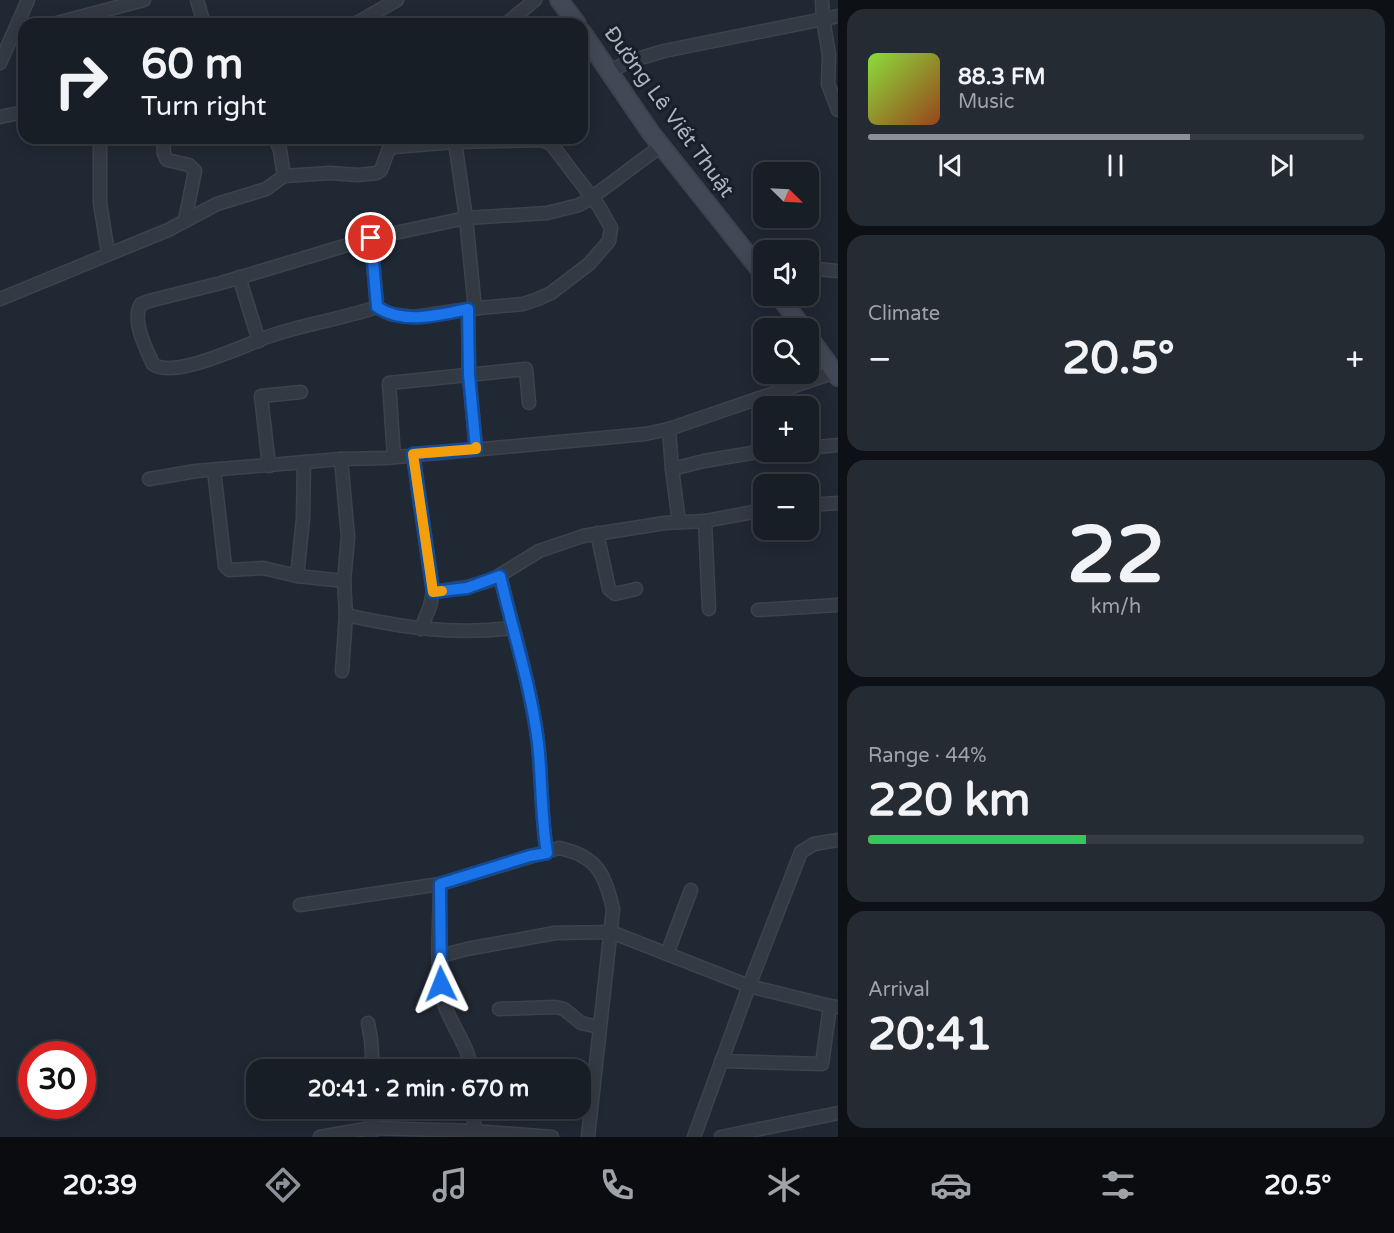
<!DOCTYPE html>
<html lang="en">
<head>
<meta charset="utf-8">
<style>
	body { margin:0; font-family:"Varela Round",sans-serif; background:#252b32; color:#f1f3f6; height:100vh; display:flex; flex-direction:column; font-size:22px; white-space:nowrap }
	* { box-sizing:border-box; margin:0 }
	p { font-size:20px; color:#9fa2a7 }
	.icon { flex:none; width:33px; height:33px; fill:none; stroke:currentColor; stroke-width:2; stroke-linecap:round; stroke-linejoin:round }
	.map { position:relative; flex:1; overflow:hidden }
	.side { display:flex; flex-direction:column; gap:9px; padding:9px; background:#0d1015; width:556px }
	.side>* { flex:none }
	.top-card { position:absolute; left:18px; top:18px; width:570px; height:126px; border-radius:18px; box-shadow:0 3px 15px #0003,0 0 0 2px #363c43; background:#181e26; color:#f1f3f6; overflow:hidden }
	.needle { width:39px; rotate:114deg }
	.controls { position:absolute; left:753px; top:162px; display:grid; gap:12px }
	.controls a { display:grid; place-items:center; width:66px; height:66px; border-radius:12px; background:#181e26; box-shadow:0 3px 15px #0003,0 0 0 2px #363c43; font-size:30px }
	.speed { position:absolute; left:18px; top:1041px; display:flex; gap:12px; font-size:30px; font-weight:700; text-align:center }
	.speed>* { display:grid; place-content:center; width:78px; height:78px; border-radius:50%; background:#181e26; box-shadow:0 3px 15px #0003,0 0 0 2px #363c43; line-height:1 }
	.speed .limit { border:9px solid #d22; background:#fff; color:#111 }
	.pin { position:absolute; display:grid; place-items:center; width:51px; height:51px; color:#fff; margin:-26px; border:3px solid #fff; border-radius:50%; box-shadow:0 2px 6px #0007 }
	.me { position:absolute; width:66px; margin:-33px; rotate:358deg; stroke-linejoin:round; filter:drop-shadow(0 0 4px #0008) }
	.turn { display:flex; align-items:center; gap:21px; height:126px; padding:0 24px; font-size:27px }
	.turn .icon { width:78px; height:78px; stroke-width:2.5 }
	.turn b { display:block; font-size:42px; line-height:51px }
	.big { font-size:45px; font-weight:700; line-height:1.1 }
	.side .widget { flex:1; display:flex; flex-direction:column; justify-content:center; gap:9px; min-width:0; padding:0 21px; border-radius:18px; background:#252b32 }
	.side .dial { align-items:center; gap:0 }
	.dial b { font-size:78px; line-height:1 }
	.song { display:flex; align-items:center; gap:18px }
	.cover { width:72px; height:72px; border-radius:9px; background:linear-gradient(135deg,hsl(90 70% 55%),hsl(20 70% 35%)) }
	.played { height:6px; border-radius:3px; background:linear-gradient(90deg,#8c9099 65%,#363c43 65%) }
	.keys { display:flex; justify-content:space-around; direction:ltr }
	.heat { display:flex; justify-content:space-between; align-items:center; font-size:33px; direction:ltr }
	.charge { height:9px; border-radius:4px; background:linear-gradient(90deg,#34c759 44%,#363c43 0) }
	.trip { position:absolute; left:246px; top:1059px; width:345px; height:60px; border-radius:18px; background:#181e26; box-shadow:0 3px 15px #0003,0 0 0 2px #363c43; font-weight:700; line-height:60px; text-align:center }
	.tabs { display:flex; height:96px; justify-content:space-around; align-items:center; background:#0a0c0f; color:#9fa2a7 }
	.tabs .icon { width:42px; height:42px }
	.tabs .active { color:#8c9099 }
	.tabs b { font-size:27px; color:#f1f3f6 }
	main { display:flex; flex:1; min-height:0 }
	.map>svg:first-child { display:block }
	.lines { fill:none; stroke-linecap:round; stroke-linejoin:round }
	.minor-casing { stroke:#3d434d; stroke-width:15 }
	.secondary-casing { stroke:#3d434d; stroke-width:20 }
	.minor { stroke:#343a44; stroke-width:12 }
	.secondary { stroke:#424956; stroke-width:16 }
	.route-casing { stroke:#114b97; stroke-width:15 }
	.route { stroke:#1a73e8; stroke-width:10 }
	.slow { stroke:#f59e0b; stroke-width:10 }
	.labels { text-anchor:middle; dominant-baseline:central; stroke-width:6; stroke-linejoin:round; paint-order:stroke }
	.street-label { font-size:21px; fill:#adb4c1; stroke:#191f28 }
</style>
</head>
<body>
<main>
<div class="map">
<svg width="838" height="1137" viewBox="0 0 838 1137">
	<rect width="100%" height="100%" fill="#202833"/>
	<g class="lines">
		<defs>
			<g id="minor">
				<polyline points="197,0 204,24"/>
				<polyline points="822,0 823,19 829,55 828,84 838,110"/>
				<polyline points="53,24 144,0"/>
				<polyline points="355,24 397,0"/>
				<polyline points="506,24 535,0"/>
				<polyline points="0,63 28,0"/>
				<polyline points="610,71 630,61 664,51 838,16"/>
				<polyline points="0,117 24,112"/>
				<polyline points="100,138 100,203 108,253"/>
				<polyline points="163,138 164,154 167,160 189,165 195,171 185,220"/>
				<polyline points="455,142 466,218 475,309"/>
				<polyline points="284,176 330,173 358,175 377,173 381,170 388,151 394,147 455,142 543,140 552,145 600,208 611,228 609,241 589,264 551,293 538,299 523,304 468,309 414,317 390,314 377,307"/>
				<polyline points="371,238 377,307"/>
				<polyline points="808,268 838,271"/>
				<polyline points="239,277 259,341"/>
				<polyline points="0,299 168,230 217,204 266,189 284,176 280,150 275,138"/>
				<path d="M 377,307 C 342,319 305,324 270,336 C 247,344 174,380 153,364 C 146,349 131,320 141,304 L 149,301 L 221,283 L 371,238 L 466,218 L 547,213 L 579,205 L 591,198 L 661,146"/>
				<polyline points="468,309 469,374 476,449"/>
				<polyline points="669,429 672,469 679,522"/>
				<polyline points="808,448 838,445"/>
				<polyline points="413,454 433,592 430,606 421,629"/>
				<polyline points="394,457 389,383 526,369 529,403"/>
				<polyline points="341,459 348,537 344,581 346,615 342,671"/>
				<polyline points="269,466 261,396 301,392"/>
				<polyline points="672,469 704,461 764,451"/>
				<polyline points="214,470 225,566 229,570 263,568 297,576 344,581"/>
				<polyline points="149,479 196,471 341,459 386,458 645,434 669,429 838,371"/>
				<polyline points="808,505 838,503"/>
				<polyline points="705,521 709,609"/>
				<polyline points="597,533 609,589 615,594 636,589"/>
				<polyline points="297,576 303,519 304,462"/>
				<path d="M 500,576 C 514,632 531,686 538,743 C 542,780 541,817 547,853"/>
				<polyline points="433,592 467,587 492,580 539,551 583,536 665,523 705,521 764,510"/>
				<polyline points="758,610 838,605"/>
				<path d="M 346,615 C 405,628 452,635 513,628"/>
				<path d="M 440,884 C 440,915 435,974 443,1001 C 451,1025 468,1045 472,1070"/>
				<path d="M 300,905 L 440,884 L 559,848 C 597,856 605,874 613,909 L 588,1137"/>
				<polyline points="667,954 691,890"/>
				<polyline points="440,956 467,949 555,933 611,932 749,986 830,1006 838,1007"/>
				<polyline points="499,1009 555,1007 564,1009 581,1023 599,1027"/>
				<polyline points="368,1023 371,1039 373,1070"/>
				<polyline points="721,1061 822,1064 830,1006"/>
				<polyline points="474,1108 474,1131"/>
				<polyline points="320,1137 371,1128 474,1131 552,1137"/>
				<polyline points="371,1137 372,1108"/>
				<polyline points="694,1137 749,986 801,852 814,844 838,840"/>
				<polyline points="721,1137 838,1113"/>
			</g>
			<g id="secondary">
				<polyline points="559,0 577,24"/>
				<polyline points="582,32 651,133 764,275"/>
				<polyline points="779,296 803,328"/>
				<polyline points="808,336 838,377"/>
			</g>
		</defs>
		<use href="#minor" class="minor-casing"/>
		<use href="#secondary" class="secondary-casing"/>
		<use href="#minor" class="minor"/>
		<use href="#secondary" class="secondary"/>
	</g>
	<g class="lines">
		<defs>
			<path id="route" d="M 371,238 L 377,307 C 404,325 439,315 468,309 L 469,375 L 476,449 L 413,454 L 433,592 L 467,588 L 500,576 C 513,632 531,686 538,743 C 542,780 541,817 547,853 L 530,856 L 440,884 L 441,984"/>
		</defs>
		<use href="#route" class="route-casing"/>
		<use href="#route" class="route"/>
		<polyline class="slow" points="442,591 433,592 413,454 476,449 476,447"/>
	</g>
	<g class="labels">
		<g class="street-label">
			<text transform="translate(669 112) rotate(54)">Đường Lê Viết Thuật</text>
		</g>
	</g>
</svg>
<div class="controls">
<a><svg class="needle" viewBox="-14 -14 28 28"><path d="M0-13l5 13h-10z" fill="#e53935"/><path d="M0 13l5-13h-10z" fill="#9fa2a7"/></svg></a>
<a><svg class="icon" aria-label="sound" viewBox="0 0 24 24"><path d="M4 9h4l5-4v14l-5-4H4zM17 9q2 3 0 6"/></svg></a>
<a><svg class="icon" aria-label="search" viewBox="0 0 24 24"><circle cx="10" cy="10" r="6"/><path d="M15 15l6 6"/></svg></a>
<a>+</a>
<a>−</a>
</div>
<div class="speed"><div class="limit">30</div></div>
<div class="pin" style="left:371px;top:238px;background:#d93025"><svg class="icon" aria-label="arrive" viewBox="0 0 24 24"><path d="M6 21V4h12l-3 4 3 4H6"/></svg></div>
<svg class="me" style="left:441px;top:984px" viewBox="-20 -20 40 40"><path d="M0-17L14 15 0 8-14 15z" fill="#1a73e8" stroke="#fff" stroke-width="4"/></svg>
<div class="trip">20:41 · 2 min · 670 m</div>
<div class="top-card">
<div class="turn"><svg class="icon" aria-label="right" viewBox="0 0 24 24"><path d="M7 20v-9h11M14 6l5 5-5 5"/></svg><div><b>60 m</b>Turn right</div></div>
</div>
</div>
<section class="side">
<div class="widget">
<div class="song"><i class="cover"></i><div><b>88.3 FM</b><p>Music</p></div></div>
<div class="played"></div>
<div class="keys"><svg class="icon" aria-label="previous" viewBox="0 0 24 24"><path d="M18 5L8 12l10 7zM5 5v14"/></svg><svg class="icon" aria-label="pause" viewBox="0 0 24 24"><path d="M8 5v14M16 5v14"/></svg><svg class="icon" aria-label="next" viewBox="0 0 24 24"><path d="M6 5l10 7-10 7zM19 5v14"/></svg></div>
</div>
<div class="widget"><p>Climate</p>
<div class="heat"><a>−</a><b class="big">20.5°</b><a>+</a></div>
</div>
<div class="widget dial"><b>22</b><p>km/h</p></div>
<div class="widget"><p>Range · 44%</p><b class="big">220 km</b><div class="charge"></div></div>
<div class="widget"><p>Arrival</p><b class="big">20:41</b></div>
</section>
</main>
<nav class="tabs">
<b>20:39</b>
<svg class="icon active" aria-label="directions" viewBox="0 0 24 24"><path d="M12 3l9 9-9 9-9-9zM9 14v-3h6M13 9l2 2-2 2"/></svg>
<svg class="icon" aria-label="music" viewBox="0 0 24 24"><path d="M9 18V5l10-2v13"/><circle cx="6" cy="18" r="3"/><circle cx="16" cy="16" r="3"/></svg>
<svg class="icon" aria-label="phone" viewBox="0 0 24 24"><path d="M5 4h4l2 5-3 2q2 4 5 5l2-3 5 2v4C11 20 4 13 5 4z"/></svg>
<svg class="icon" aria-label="climate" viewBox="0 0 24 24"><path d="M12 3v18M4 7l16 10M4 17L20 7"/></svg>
<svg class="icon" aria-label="car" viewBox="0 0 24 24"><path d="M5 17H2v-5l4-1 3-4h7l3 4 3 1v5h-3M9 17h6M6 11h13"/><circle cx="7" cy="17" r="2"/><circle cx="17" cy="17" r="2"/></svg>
<svg class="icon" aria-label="filters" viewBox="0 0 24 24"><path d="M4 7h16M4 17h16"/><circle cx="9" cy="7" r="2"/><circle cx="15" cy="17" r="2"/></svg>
<b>20.5°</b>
</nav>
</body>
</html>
